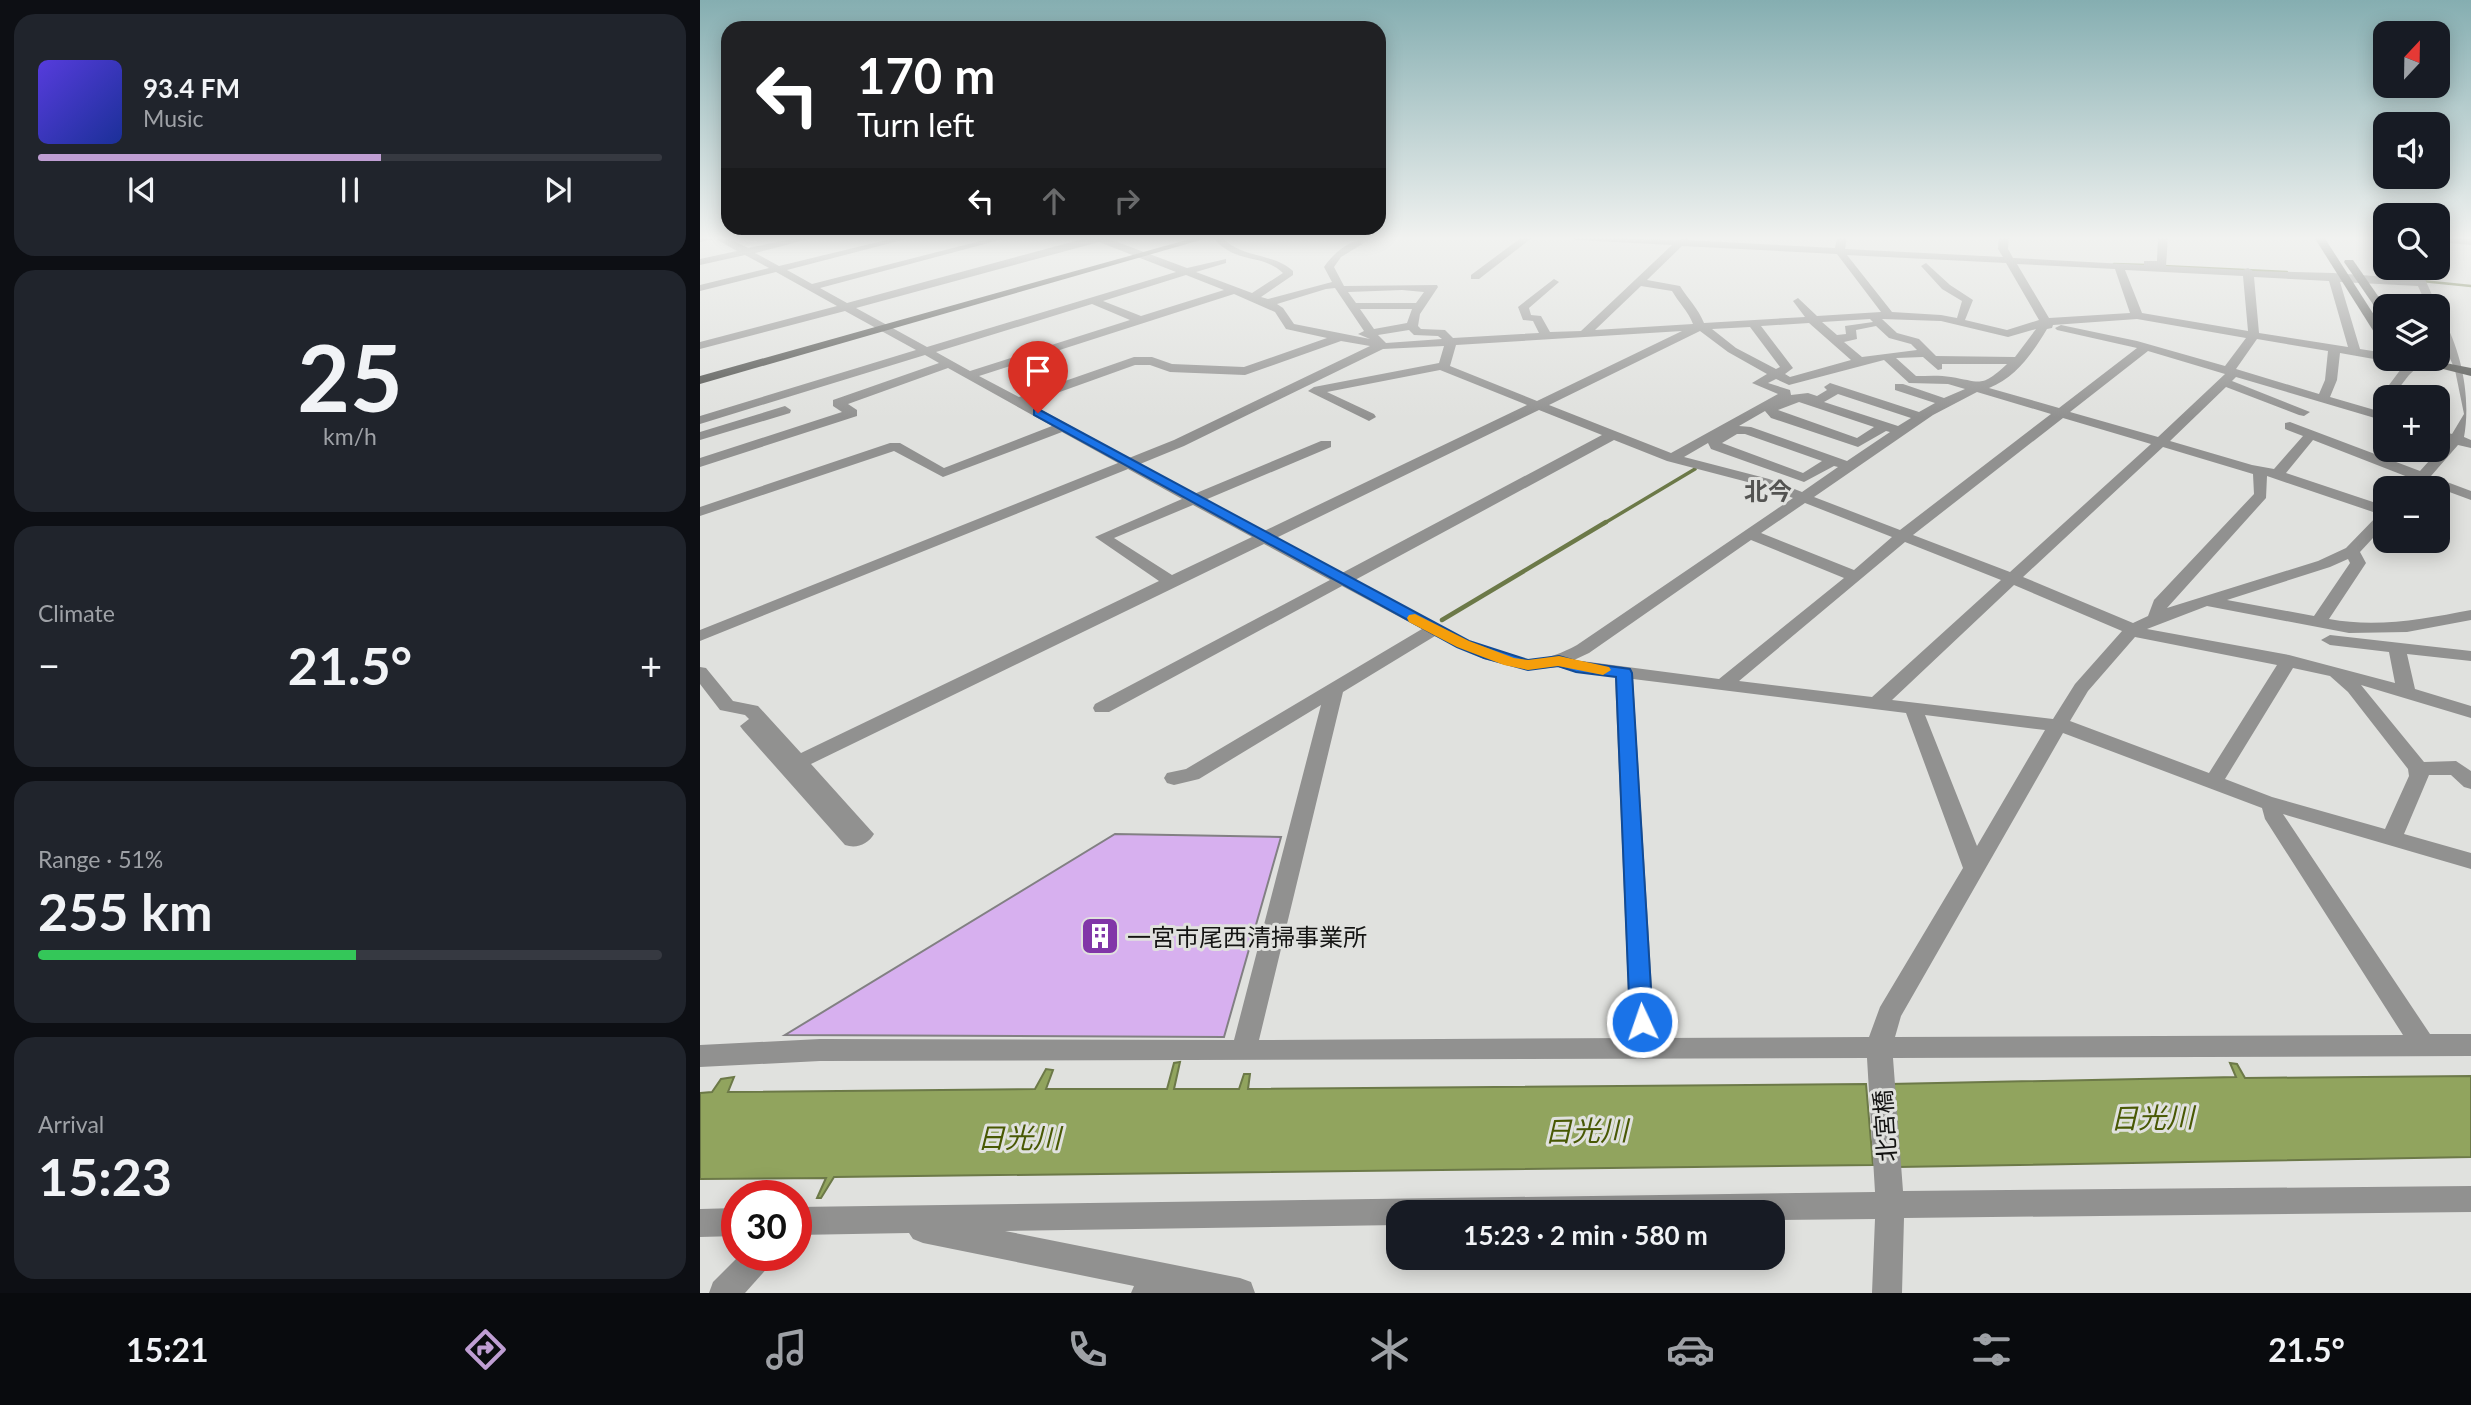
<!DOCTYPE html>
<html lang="en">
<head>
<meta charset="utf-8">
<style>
	body { margin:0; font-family:Lato,"Noto Sans JP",sans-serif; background:#20242c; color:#f1f3f6; height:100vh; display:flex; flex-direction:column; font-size:26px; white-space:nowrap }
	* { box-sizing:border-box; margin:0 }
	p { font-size:23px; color:#9ea1a6 }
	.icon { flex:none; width:38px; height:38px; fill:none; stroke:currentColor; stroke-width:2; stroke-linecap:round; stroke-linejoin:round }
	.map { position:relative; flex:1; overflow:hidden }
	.side { display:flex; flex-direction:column; gap:14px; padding:14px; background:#0d0f14; width:700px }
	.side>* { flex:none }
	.guide { position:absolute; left:21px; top:21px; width:665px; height:214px; border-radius:21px; box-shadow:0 4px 18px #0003; background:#202124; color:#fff; overflow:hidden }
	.needle { width:46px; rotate:22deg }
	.controls { position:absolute; left:1673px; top:21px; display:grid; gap:14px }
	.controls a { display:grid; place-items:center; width:77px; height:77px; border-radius:14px; background:#171b24; box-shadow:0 4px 18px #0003; font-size:35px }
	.speed { position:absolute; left:21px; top:1180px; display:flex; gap:14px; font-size:35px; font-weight:700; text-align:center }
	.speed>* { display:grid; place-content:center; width:91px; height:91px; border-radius:50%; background:#171b24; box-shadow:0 4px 18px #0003; line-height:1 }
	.speed .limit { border:10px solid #d22; background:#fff; color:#111 }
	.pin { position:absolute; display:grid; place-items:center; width:60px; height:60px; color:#fff; margin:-72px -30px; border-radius:50% 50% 50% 0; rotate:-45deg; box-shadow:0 0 7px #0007 }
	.pin .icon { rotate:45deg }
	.me { position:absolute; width:77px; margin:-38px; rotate:357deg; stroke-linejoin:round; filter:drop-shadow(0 0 5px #0008) }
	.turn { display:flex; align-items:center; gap:24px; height:147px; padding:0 21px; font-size:32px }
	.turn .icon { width:91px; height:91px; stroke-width:2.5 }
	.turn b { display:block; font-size:49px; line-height:60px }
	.lanes { display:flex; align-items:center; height:66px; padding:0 21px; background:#0003; justify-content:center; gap:35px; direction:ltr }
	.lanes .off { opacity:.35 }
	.big { font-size:52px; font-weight:700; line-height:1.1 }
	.side .card { flex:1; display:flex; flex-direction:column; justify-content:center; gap:10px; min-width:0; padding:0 24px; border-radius:21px; background:#20242c }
	.side .dial { align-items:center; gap:0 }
	.dial b { font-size:91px; line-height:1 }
	.song { display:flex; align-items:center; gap:21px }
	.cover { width:84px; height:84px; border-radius:10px; background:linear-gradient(135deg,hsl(250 70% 55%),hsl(230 70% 35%)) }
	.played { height:7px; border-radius:4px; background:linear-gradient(90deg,#bf9ed3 55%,#363941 55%) }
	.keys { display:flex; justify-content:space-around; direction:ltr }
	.heat { display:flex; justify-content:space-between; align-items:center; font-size:38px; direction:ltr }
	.charge { height:10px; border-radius:5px; background:linear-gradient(90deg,#34c759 51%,#363941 0) }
	.trip { position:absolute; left:686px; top:1200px; width:399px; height:70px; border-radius:21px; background:#171b24; box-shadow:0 4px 18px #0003; font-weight:700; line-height:70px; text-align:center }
	.dock { display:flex; height:112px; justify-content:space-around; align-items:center; background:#090b0e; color:#9ea1a6 }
	.dock .icon { width:49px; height:49px }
	.dock .selected { color:#bf9ed3 }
	.dock b { font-size:32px; color:#f1f3f6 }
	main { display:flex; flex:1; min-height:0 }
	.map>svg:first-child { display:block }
	.water { fill:#91a45e; stroke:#6c7948; stroke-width:2 }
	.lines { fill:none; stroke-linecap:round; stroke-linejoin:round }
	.stream-far2 { stroke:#6c7948; stroke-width:2.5 }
	.stream-far1 { stroke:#6c7948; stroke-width:3.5 }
	.stream { stroke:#6c7948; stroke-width:4.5 }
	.building { fill:#d7b0ef; stroke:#828083; stroke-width:2 }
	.minor { fill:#919190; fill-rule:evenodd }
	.major { fill:#50514e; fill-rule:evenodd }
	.route { fill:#1a73e8; stroke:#114b97; stroke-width:2 }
	.slow { fill:#f59e0b }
	.labels { text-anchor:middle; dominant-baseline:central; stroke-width:6; stroke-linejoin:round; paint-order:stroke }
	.quarter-label { font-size:24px; font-weight:bold; fill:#545452; stroke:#e0e1de }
	.near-poi-label { font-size:24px; fill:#141413; stroke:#e0e1de; text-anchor:start }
	.near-street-label { font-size:24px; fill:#141413; stroke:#e0e1de }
	.near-water-label { font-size:28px; font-style:italic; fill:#485804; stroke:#e0e1de }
</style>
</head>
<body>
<main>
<section class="side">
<div class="card">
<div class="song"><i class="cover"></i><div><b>93.4 FM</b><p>Music</p></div></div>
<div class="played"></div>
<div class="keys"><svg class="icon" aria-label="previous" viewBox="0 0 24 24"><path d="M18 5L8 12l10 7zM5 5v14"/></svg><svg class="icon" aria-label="pause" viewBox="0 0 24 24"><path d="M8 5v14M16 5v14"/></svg><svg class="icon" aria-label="next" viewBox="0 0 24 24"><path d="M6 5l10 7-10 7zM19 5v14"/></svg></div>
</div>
<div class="card dial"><b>25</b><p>km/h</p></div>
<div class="card"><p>Climate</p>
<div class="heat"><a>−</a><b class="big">21.5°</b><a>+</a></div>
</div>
<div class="card"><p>Range · 51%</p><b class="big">255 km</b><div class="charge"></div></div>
<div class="card"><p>Arrival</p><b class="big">15:23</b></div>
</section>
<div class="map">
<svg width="1771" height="1293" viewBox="0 0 1771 1293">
	<rect width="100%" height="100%" fill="#e0e1de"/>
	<g class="water">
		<polygon points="480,1062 474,1089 539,1089 544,1074 550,1074 548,1089 1166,1084 1173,1165 134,1177 121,1198 117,1198 126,1178 0,1179 0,1093 12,1092 21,1079 34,1077 28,1092 335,1089 346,1069 353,1070 346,1089 467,1089 474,1063"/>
		<polygon points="1530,1063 1537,1064 1545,1078 1771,1076 1771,1157 1198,1167 1190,1084 1536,1077"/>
	</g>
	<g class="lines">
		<g class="stream-far2">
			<polyline points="889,237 927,239"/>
			<polyline points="1414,264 1448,265"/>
			<polyline points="1463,266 1587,272"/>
			<polyline points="1722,281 1771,286"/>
		</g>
		<polyline class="stream-far1" points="903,524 995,469"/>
		<polyline class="stream" points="742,620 906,522"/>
	</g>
	<polygon class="building" points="415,834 581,837 524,1037 85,1035"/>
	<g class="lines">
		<g class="minor">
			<path d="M 0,237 L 26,237 L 48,248 L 101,237 L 117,237 L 55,253 L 79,266 L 199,237 L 214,237 L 87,270 L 112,284 L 296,237 L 311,237 L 120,288 L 147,303 L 390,237 L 411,237 L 409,239 L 487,268 L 526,259 L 526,263 L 496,272 L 552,293 L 583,273 C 560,252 538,266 512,237 L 522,237 C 541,259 572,252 593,271 L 593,275 L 561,297 L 568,299 L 632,282 L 624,267 C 635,251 653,237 674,237 L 641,257 L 634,267 L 644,286 L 737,285 L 738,287 L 720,314 L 718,326 L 721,329 L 745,330 L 753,338 L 839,333 L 833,321 L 823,320 L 818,307 L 854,279 L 859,282 L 829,308 L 831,315 L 841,316 L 850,332 L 881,331 L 972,245 L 875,240 L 870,237 L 978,240 L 989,237 L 988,240 L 1135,248 L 1137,237 L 1147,237 L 1145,249 L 1303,257 L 1298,249 L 1299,237 L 1309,237 L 1308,249 L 1313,258 L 1444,265 L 1444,261 L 1457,261 L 1458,237 L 1468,237 L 1466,266 L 1543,270 L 1548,268 L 1553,271 L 1633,273 L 1715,279 L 1710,268 L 1720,268 L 1737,306 L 1727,306 L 1718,286 L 1640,282 L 1660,349 L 1685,353 L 1685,359 L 1690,359 L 1685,361 L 1640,353 L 1637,380 L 1630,397 L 1685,413 L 1685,421 L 1536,377 L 1532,381 L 1610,412 L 1604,416 L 1599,415 L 1526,387 L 1470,441 L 1552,465 L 1574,469 L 1603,436 L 1585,429 L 1585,423 L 1590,422 L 1720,471 L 1747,441 L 1738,438 L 1738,430 L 1752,434 L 1764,414 L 1755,370 L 1738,331 L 1738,316 L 1742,317 C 1762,351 1771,399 1764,437 L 1771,440 L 1771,448 L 1758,445 L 1731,476 L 1771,491 L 1771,500 L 1725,483 L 1721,488 L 1706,488 L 1713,479 L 1613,440 L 1586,473 L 1685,506 L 1685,525 L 1660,552 L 1666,563 L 1629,619 C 1677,628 1724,619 1771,610 L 1771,620 L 1707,632 L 1649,633 L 1507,606 L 1447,629 L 1589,655 L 1695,683 L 1689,652 L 1630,645 L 1621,640 L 1630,635 L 1771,651 L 1771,661 L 1707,654 L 1715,689 L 1771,706 L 1771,718 L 1661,685 L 1724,762 L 1756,761 L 1771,771 L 1771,789 L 1764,787 L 1751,775 L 1729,775 L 1704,834 L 1771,853 L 1771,869 L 1583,814 L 1730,1034 L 1771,1034 L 1771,1056 L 1193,1058 L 1203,1191 L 1771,1186 L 1771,1212 L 1204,1218 L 1202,1293 L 1172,1293 L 1175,1219 L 1073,1220 L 1073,1213 L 698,1213 L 698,1225 L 305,1231 L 540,1278 L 551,1282 L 555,1293 L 431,1293 L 434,1286 L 223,1243 L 213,1239 L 209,1233 L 96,1235 L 96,1207 L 1175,1192 L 1167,1058 L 120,1061 L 0,1067 L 0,1045 L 120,1039 L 534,1040 L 621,705 L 499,779 L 474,785 L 467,783 L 464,778 L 467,773 L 486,769 L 722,629 L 642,586 L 409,712 L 395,712 L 393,708 L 395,704 L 630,580 L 564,544 L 111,764 L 174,834 C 168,844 157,849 145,845 L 43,730 L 40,726 L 49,719 L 45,715 L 20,710 L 0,684 L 0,667 L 6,668 L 33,701 L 58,706 L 101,753 L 459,581 L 395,537 L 482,499 L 428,469 L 0,641 L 0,630 L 418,463 L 362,432 L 243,477 L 194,451 L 0,516 L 0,507 L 190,443 L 200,443 L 244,468 L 352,426 L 248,368 L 148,404 L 157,410 L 157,416 L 0,467 L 0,458 L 142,412 L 133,406 L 133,400 L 239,363 L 225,355 L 0,424 L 0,416 L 216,350 L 145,311 L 0,349 L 0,342 L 137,306 L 76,272 L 0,291 L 0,285 L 69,268 L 45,255 L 0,265 L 0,259 L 37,251 L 16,239 L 0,242 ZM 399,242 L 476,272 L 227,347 L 156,308 ZM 982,246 L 1137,254 L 1181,312 L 1117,316 L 1098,298 L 1093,301 L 1105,317 L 1004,323 C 998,308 988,299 980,286 L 947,280 ZM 1147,255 L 1306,263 L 1339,320 L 1307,330 L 1265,320 L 1273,300 L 1250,285 L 1226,263 L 1221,266 L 1242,289 L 1262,301 L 1257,318 L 1241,315 L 1192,312 ZM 1317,264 L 1415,269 L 1430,313 L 1349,318 ZM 1425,270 L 1543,276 L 1548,331 L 1442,313 ZM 486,275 L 524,290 L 441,316 L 403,301 ZM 1554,277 L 1629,281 L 1648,347 L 1559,333 ZM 941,286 L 972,291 C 979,303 988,311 993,324 L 895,330 ZM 626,289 L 635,288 L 664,331 L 658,334 L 670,339 L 594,324 L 583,308 L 577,304 ZM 702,290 L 724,292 L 716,303 L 656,303 L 648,292 ZM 534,294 L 575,312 L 586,329 L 627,338 L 544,367 L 472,364 L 452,357 L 434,357 L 319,397 L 279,376 ZM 392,304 L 430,320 L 270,371 L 236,352 ZM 660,309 L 712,309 L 707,323 L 674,329 ZM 1170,319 L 1173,322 L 1145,326 L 1146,334 L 1137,335 L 1122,322 ZM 1182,319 L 1241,321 L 1308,337 L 1336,329 L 1315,357 L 1236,356 L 1219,339 L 1197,333 ZM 1437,319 L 1546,338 L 1525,366 L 1437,341 L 1361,325 L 1355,328 L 1357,330 L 1437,348 L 1359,408 L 1289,388 C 1316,377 1332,354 1347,329 L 1352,328 L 1353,325 ZM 1109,323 L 1151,360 L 1090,377 L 1085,374 L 1093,368 L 1061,326 ZM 1176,326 L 1189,338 L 1211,344 L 1217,350 L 1162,357 L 1144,342 L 1157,339 L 1156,330 ZM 1050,327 L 1080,367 L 1076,369 L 1036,348 L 1012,329 ZM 709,330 L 714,335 L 738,336 L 742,339 L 686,343 L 678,335 ZM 982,331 L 837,401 L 750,366 L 756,345 ZM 1000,331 L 1028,352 L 1067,374 L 1052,383 L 1078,394 L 971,453 L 849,405 ZM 1557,339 L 1628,351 L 1625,380 L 1619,394 L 1536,369 ZM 641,341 L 670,346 L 474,440 L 429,458 L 329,403 L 435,365 L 450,365 L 470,372 L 545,375 ZM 744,346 L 739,363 L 614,387 L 608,391 L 669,421 L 676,417 L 674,414 L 627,392 L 740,370 L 827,405 L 564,531 L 505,500 L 631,447 L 631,441 L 621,441 L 494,494 L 440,464 L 484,446 L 683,349 ZM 1448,351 L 1525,374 L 1458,437 L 1370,412 ZM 1223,357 L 1238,370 L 1242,369 L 1242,364 L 1307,364 C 1281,388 1282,382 1251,377 C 1240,375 1227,376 1216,376 L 1196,358 ZM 1184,360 L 1209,383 L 1248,384 L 1265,389 L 1244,398 L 1203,384 L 1195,384 L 1195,390 L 1235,403 L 1219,412 L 1130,383 L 1124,387 L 1127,390 L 1117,396 L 1108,393 L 1091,395 L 1090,390 L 1068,383 L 1076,379 L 1089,385 ZM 1277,392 L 1351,414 L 1200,530 L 1114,497 L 1233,415 ZM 1138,394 L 1211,418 L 1198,426 L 1124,402 ZM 1099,402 L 1174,427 L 1157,438 L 1078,410 ZM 839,410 L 902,435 L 642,573 L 576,538 ZM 1065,411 L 1071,418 L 1158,447 L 1186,431 L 1190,432 L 1147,461 L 1051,427 L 1039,426 ZM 1363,418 L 1451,444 L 1310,572 L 1213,535 ZM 1037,434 L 1045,434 L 1122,461 L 1103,473 L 1022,443 ZM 914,440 L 967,461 L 1059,485 L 1093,498 L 877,645 C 862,653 848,659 831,659 C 791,661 693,600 655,580 ZM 1008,443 L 1011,449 L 1104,482 L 1134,466 L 1138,467 L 1102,492 L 1069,479 L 984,457 ZM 1463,447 L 1553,474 L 1554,494 L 1454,600 L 1448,616 L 1433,623 L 1323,577 ZM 1567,476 L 1679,514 L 1646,548 L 1618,561 L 1467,608 L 1566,498 ZM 1105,503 L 1192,537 L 1154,570 L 1061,533 ZM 493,505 L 552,537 L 472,575 L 414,538 ZM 1051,540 L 1144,578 L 1019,679 L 874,660 L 889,653 ZM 1205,542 L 1301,580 L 1172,697 L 1039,681 ZM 1648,559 L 1650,563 L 1614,616 L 1527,600 L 1630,567 ZM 1314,585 L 1422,631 L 1375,684 L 1353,719 L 1192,700 ZM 735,636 L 784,659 L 828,670 L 858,667 L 876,672 L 915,677 L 930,1038 L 559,1040 L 643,692 ZM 1435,637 L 1577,665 L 1509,773 L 1370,721 L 1388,691 ZM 1593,668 L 1630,676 L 1648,692 L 1708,769 L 1709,776 L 1685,829 L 1572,797 L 1525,779 ZM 933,679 L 1206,713 L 1263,868 L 1180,1007 L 1169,1037 L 955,1038 ZM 1225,715 L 1345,730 L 1277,846 ZM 1363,733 L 1562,808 L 1565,819 L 1703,1035 L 1195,1037 L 1201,1016 Z"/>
			<polygon points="822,237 833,237 779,279 771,279 771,275"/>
			<polygon points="1738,237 1771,239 1771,245 1738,242"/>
			<polygon points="1713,359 1724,361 1709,375 1692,397 1682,400 1680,397 1701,369"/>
			<polygon points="85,406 91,410 90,413 0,440 0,432"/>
			<polygon points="37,1208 37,1236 0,1237 0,1209"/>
			<polygon points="40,1255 75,1255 70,1265 45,1293 9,1293 13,1282"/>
		</g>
		<g class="major">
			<polygon points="497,237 511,237 0,384 0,376"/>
			<polygon points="1614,237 1624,237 1685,332 1685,343 1679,340"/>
			<polygon points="1645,260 1653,260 1685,306 1685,317 1681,316 1644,262"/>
			<polygon points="1703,359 1725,359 1771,368 1771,376"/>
		</g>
	</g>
	<linearGradient id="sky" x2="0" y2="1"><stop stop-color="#85aeb1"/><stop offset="0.57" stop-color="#f1f2f0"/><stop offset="1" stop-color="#f1f2f0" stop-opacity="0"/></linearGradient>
	<rect width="1771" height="418" fill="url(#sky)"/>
	<polygon class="route" points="338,409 769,641 828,660 859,656 879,662 930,669 932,673 953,1022 950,1028 942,1031 934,1028 930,1022 916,677 876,672 858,666 828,670 784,658 757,647 334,415 334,410"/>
	<polygon class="slow" points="715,614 769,641 814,658 828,660 859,656 909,667 911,670 903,675 858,666 828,670 804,665 757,647 709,622 707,618 709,615"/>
	<defs>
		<symbol id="building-square" viewBox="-11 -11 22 22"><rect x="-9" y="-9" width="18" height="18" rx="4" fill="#8136a8" stroke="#e0e1de"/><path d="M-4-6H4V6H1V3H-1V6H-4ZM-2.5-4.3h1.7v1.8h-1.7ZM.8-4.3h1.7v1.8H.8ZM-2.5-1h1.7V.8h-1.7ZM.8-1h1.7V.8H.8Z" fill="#fff"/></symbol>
	</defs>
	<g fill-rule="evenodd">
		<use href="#building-square" x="378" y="914" width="44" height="44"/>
	</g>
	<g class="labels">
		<g class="quarter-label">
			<text x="1068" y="490">北今</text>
		</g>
		<g class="near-poi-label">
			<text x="427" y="936">一宮市尾西清掃事業所</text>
		</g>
		<g class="near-street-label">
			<text transform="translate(1184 1126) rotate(-94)">北宮橋</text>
		</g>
		<g class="near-water-label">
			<text transform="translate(1452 1117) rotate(-1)">日光川</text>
			<text transform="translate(886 1130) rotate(-1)">日光川</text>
			<text x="319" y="1137">日光川</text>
		</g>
	</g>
</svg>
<div class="controls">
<a><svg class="needle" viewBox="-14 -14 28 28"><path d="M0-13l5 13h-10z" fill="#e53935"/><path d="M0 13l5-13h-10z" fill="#9ea1a6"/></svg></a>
<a><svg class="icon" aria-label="sound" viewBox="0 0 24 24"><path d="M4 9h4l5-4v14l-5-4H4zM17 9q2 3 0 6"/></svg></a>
<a><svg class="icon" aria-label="search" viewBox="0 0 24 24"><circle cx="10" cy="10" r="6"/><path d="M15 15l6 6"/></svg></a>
<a><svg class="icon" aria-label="layers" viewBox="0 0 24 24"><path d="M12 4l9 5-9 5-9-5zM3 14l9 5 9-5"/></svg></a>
<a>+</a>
<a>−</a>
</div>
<div class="speed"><div class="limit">30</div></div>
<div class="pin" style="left:338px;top:413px;background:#d93025"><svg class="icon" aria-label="arrive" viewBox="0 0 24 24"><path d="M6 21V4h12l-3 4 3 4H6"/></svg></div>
<svg class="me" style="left:942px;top:1022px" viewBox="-20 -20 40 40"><circle r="17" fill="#1a73e8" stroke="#fff" stroke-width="3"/><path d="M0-11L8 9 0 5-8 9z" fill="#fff"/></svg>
<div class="trip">15:23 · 2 min · 580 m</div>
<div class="guide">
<div class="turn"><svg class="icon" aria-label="left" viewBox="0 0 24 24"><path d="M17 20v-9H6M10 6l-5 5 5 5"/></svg><div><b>170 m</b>Turn left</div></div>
<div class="lanes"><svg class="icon" aria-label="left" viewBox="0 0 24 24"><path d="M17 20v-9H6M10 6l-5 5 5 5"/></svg><svg class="icon off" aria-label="ahead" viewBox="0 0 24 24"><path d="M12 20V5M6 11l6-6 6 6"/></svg><svg class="icon off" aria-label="right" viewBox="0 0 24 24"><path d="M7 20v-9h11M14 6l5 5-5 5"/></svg></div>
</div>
</div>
</main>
<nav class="dock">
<b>15:21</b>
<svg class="icon selected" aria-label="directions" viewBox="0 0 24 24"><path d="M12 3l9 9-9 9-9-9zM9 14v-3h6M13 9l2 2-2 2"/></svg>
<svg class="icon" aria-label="music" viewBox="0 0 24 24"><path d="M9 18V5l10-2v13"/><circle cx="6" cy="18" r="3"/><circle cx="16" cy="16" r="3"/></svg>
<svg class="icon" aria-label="phone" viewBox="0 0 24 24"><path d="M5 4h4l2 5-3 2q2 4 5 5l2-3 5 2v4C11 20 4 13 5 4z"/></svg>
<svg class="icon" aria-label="climate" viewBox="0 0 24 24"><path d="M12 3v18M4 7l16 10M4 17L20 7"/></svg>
<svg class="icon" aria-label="car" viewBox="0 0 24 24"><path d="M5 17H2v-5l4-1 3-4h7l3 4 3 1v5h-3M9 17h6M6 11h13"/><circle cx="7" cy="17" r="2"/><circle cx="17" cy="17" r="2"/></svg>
<svg class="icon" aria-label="filters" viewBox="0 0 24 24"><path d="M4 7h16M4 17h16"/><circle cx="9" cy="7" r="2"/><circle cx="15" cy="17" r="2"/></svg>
<b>21.5°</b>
</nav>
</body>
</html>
